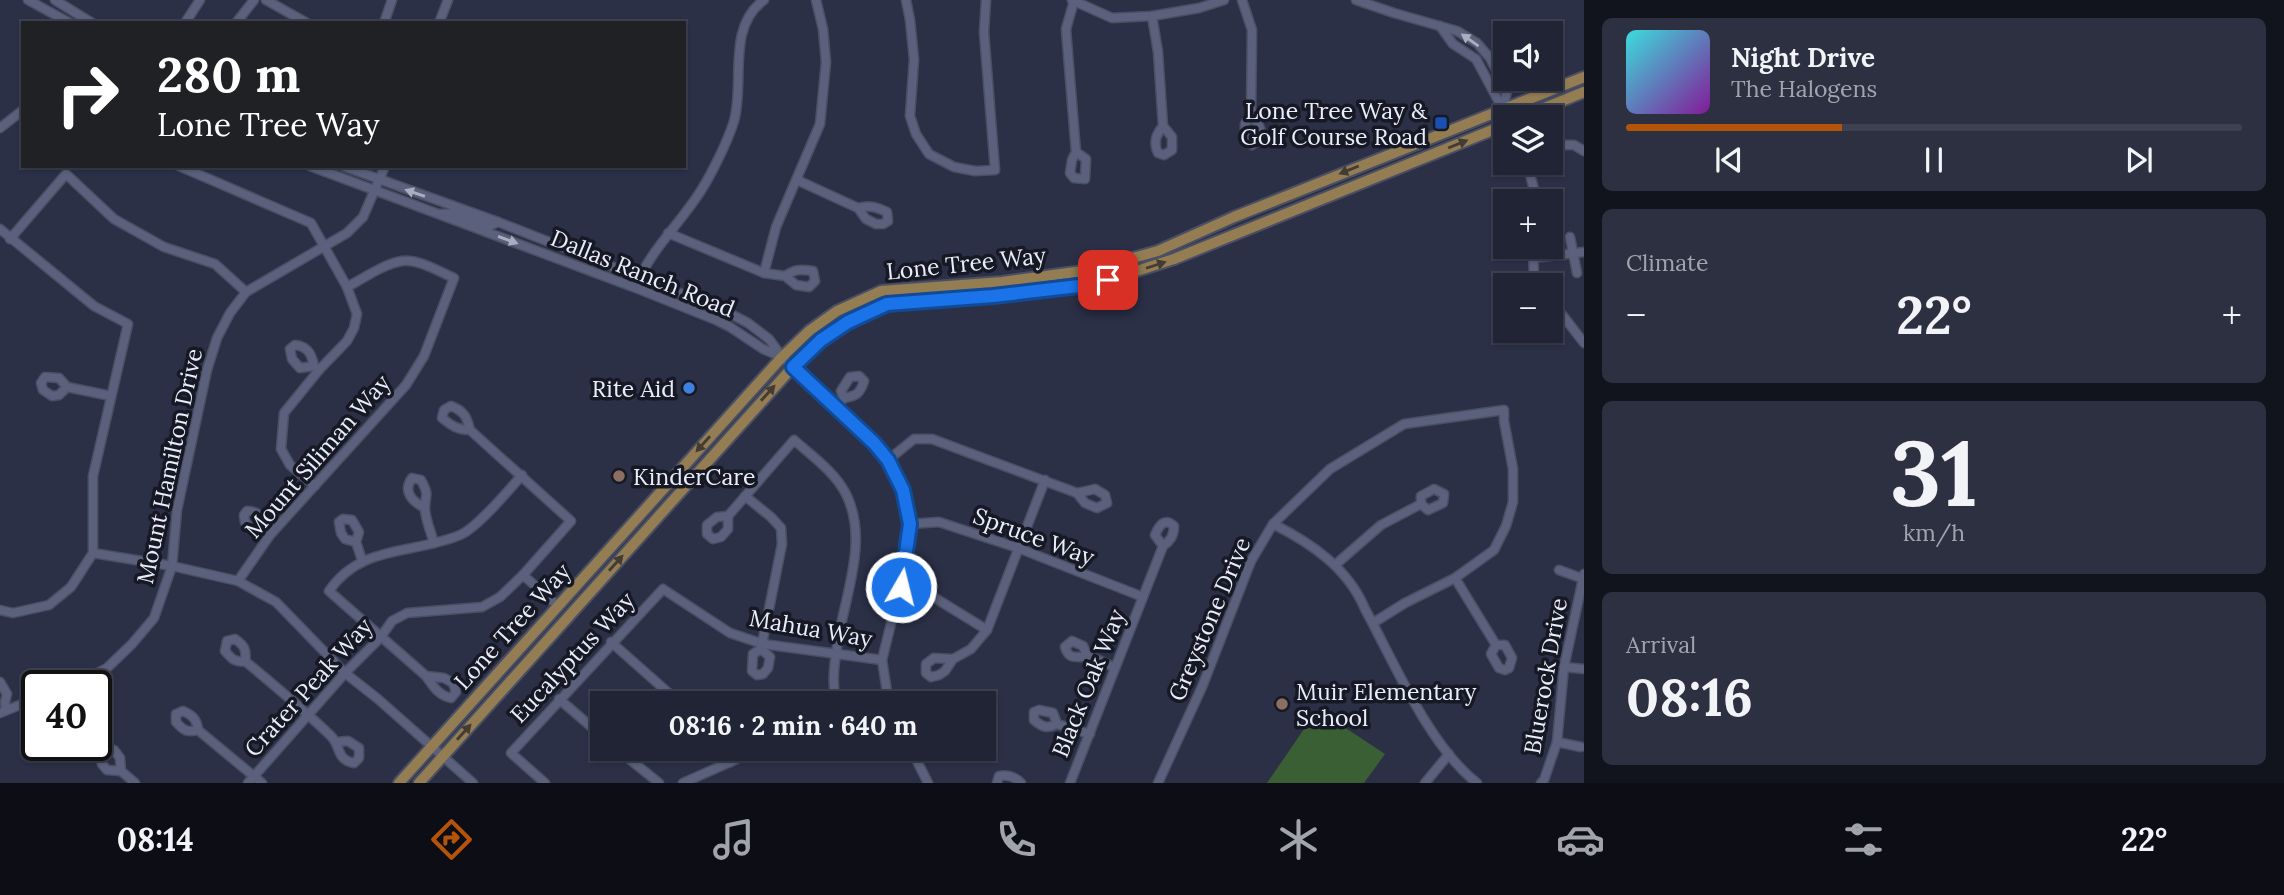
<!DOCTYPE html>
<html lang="en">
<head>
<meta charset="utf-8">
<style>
	body { margin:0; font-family:Lora,serif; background:#2d3041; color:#f1f3f6; height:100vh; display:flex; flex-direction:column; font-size:26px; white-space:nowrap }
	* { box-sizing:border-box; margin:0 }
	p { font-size:23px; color:#a2a4ad }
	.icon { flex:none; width:38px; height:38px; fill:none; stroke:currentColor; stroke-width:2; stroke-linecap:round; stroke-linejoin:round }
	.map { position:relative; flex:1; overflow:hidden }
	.sheet { display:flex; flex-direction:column; gap:18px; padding:18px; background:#12141d; width:700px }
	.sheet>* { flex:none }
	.banner { position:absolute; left:21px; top:21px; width:665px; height:147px; border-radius:0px; box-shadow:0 2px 5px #0004,0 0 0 2px #3d4150; background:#202124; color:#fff; overflow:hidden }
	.buttons { position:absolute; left:1493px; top:21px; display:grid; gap:14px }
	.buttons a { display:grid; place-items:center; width:70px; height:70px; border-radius:0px; background:#202435; box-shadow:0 2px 5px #0004,0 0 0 2px #3d4150; font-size:35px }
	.speed { position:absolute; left:21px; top:670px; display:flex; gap:14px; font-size:35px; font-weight:700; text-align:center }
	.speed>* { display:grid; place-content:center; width:91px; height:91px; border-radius:50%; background:#202435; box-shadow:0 2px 5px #0004,0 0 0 2px #3d4150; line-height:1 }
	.speed .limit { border:4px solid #111; border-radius:10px; background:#fff; color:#111 }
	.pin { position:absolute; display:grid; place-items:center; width:60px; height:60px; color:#fff; margin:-30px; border-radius:14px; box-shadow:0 4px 10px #0006 }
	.me { position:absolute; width:77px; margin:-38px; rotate:8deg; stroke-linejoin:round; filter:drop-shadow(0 0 5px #0008) }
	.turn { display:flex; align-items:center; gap:24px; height:147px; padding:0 21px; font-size:32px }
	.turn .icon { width:91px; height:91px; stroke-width:2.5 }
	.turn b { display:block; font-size:49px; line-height:60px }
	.big { font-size:52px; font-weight:800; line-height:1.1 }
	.sheet .card { flex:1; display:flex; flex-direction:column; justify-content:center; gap:10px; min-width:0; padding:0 24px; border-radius:10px; background:#2d3041 }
	.sheet .dial { align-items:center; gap:0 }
	.dial b { font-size:91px; line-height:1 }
	.song { display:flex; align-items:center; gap:21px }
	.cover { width:84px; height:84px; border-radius:10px; background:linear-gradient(135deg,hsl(180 70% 55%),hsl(290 70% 35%)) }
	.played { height:7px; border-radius:4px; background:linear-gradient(90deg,#b45309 35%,#3d4150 35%) }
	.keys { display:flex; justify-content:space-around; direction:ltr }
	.heat { display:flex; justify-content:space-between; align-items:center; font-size:38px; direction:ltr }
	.trip { position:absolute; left:590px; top:691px; width:406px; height:70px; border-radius:0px; background:#202435; box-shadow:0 2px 5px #0004,0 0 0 2px #3d4150; font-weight:800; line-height:70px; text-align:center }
	.menu { display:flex; height:112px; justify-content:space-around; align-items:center; background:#0d0e15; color:#a2a4ad }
	.menu .icon { width:49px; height:49px }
	.menu .active { color:#b45309 }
	.menu b { font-size:32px; color:#f1f3f6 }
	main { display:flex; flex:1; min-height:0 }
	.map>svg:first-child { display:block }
	.green { fill:#3a5f34 }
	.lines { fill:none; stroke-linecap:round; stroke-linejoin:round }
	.minor-casing { stroke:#4a4f63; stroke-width:11 }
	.major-casing { stroke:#4a4f63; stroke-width:14 }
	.minor { stroke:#5b617c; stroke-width:8 }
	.major { stroke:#947d52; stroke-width:10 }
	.oneway { fill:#a9aec2 }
	.oneway2 { fill:#423c33 }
	.route-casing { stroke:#114b97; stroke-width:18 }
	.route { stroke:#1a73e8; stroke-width:12 }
	.transit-dot { fill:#1a4fb4; stroke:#161923; stroke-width:2.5 }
	.shop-dot { fill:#3f7fe0; stroke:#161923; stroke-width:2.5 }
	.education-dot { fill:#8d6e63; stroke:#161923; stroke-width:2.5 }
	.labels { text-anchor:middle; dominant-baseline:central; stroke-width:7; stroke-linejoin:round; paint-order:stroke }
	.poi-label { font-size:23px; fill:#e8edfc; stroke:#161923; text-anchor:end }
	.street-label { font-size:23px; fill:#e8edfc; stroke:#161923 }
</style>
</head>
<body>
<main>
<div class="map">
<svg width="1584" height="783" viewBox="0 0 1584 783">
	<rect width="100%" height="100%" fill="#2b3047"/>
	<polygon class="green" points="1338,723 1385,754 1364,783 1267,783 1304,729"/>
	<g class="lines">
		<defs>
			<g id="minor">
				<polyline points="28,0 70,23"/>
				<polyline points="55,0 92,23"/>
				<polyline points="266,0 307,23"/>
				<polyline points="906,0 910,20 914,59 910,116 916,134 929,154 954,167 975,171 995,170 984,32 986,0"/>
				<polyline points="1072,0 1112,18 1152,16 1199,8 1224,0"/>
				<path d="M 1242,0 L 1252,30 L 1251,116 L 1245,124 L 1245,140 L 1252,145 L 1261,138 C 1262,128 1258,123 1251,116"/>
				<polyline points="1356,0 1394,13 1457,31 1477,43 1490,58 1507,91 1503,108"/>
				<polyline points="1074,1 1066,29 1076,152 1072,160 1070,173 1074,178 1085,179 1086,159 1076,152"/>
				<path d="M 1152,16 L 1158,52 L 1163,126 L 1172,137 L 1172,150 L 1164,155 L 1158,153 C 1153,142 1156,135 1163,126"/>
				<polyline points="185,23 200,0"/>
				<polyline points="236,23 254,0"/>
				<polyline points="384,23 392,0"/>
				<polyline points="439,23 448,0"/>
				<polyline points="1440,26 1453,44 1476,59 1507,117"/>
				<polyline points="0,128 23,110"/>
				<polyline points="1550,145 1574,145 1584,151"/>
				<polyline points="1527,163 1537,201"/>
				<polyline points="179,166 311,223 347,287 357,314 354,328 347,341 319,370 284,413 281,449 290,465 315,486"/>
				<polyline points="310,166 636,288 716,320 730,327 763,349 782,357"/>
				<polyline points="343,166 498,222 723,310 748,323 769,339 782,357 874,443 888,460 903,490 910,524 900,587 882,660 889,704"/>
				<path d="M 797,180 L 858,208 L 866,219 L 876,224 L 883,224 L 888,221 L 887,212 C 876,207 870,205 858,208"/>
				<polyline points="441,214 454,213 489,226 498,222"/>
				<polyline points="0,229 94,306 128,324 93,476 93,553 71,587 49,605 13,613 0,610"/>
				<path d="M 668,233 L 764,273 L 785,276 L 796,285 L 809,287 L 815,281 L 813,271 C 801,269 795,269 785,276"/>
				<polyline points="1570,237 1577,273"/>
				<polyline points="10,239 66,174 114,219 164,247 215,264 246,292"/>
				<polyline points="1533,247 1534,277 1540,285"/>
				<polyline points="1533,258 1584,252"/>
				<polyline points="764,273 776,227 820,124 826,62 823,29 816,0"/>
				<path d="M 638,281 C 652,250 677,226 696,198 C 709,180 728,141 734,121 C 745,83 726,27 764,0"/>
				<polyline points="1550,299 1584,343"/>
				<path d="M 314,366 C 312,355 308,346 295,345 L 290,349 L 292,359 L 300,368 L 314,366 L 319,370"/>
				<polyline points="67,387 59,395 52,396 43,390 41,383 45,377 59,378 67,387 111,396"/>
				<path d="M 836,408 L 844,398 C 856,396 860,394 864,381 L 859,376 L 850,377 L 841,391 L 844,398"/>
				<polyline points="888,460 914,439 932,439 1077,493 1085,503 1097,508 1107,503 1105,495 1095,489 1077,493"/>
				<polyline points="745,496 771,517 781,528 782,544 761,649 753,654 752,671 757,675 763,674 768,668 770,657 761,649"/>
				<path d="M 425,508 C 413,502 402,492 412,478 L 421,480 C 430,497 425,493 425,508 C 425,519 431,532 434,543"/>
				<path d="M 728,516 L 717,517 L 707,525 L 707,534 L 713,539 L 721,537 L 728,529 L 728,516 L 794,440 C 812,456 835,472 846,494 C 868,538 847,590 839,635 C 835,659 831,680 836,704"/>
				<polyline points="910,524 939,522 1018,548 1143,597"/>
				<path d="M 1273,524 C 1311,543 1348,568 1365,609 C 1394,662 1429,746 1477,783"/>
				<path d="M 264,529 L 254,532 L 245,522 L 244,515 L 247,511 C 258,511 266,519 264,529 L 270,535"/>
				<polyline points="356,542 345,539 341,533 339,522 343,519 352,520 359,532 356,542 362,560"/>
				<polyline points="93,553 172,566 238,581 276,602 345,673 378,699 473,783"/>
				<polyline points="1335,565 1381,525 1421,504 1421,496 1434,489 1444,494 1443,503 1428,510 1421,504"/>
				<polyline points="1559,570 1584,579"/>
				<polyline points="523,575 558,606"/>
				<polyline points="1455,578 1496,645 1505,645 1512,658 1509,668 1505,670 1499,668 1491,654 1496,645"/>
				<path d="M 238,581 L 270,535 L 406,385 L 424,356 L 454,278 C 438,271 419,259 402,261 C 383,264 363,279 347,287"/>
				<polyline points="900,587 935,598 987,630"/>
				<polyline points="611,642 681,704"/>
				<path d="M 1088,657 L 1083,646 L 1072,641 L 1065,647 C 1069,661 1077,656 1088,657 C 1096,657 1108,665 1115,668"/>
				<polyline points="953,659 934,658 926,664 926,673 931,677 939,675 945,671 953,659 971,649 987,630 1045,480"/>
				<path d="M 245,661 C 247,650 244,645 235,639 L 227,641 L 225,651 C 231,658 235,663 245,661 C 274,685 304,710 331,736 C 341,746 336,760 354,763 L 359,758 L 359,748 L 348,741 L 337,742"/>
				<polyline points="1564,667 1584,669"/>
				<path d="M 426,676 L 444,678 L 453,683 L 456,692 L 451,698 C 438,695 433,686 426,676 L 329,591 C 361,544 412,555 460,535 C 477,528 509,490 522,475"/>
				<polyline points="0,682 7,694 5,702 6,709"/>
				<polyline points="73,686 107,668 132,644 154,618 172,566 177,510 207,370 217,338 230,313 246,292 347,233 363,217 385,166"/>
				<polyline points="559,699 602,736"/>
				<polyline points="0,713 37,698"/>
				<path d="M 1057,724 L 1053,713 L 1039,710 L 1034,712 L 1034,720 C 1042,727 1047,729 1057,724 L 1090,734"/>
				<path d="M 198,730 C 187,733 183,730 176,722 L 176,714 L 183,711 C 192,715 197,719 198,730 L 262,783"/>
				<polyline points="1557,742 1581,747"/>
				<polyline points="617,749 659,783"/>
				<polyline points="724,749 731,762"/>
				<polyline points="911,749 928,783"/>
				<polyline points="121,771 107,770 102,764 100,755 103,749 114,750 120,758 121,771 135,783"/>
				<path d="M 248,783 L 345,673 L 380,638 L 392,621 L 407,613 L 482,607 L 500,597 L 523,575 L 571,521 L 470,430 C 467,417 464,411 451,406 L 444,410 L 442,418 C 452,426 458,430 470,430"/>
				<polyline points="545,783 511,753 663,589 730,633 763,644 882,660"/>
				<polyline points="683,783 759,749"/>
				<path d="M 997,783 L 999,776 C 1008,774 1015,777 1021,783"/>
				<path d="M 1070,783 L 1163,546 C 1170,541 1174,536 1174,526 C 1164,517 1159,526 1155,535 L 1163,546"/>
				<polyline points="1158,783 1202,687 1251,561 1273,524 1330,469 1404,424 1504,410 1504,421 1513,469 1513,502 1506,526 1494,550 1455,578 1405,603 1373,623"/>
				<polyline points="1425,783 1449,754"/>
				<polyline points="1541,783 1544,780 1557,742 1564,667 1584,574"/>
			</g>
			<g id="major">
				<polyline points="1522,117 1584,92"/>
				<polyline points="399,783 782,357 809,331 837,311 881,291 1002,282 1090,270 1158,251 1234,217 1584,77"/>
				<polyline points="419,783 799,360 821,340 848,322 887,304 993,296 1096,284 1174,259 1505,125"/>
			</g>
		</defs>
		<use href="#minor" class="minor-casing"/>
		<use href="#major" class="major-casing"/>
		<use href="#minor" class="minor"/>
		<use href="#major" class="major"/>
	</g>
	<defs><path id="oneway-solid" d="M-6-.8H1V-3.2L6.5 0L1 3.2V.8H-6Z" transform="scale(1.75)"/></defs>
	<g class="oneway">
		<use href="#oneway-solid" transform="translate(1470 40) rotate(-145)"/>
		<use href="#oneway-solid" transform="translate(415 193) rotate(-161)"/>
		<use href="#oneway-solid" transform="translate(508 240) rotate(20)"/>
	</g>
	<g class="oneway2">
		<use href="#oneway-solid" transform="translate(1458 144) rotate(-22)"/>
		<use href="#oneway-solid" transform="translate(1349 170) rotate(158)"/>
		<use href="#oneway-solid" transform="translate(1156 265) rotate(-18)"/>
		<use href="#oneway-solid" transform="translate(768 393) rotate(-48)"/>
		<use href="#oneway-solid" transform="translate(703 444) rotate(132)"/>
		<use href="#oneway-solid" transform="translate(616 563) rotate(-48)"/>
		<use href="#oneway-solid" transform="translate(464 732) rotate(-48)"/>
	</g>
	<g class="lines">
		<defs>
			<polyline id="route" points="901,587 910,524 903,490 888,460 874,443 793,367 821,340 848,322 887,304 993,296 1096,284 1108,280"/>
		</defs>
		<use href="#route" class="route-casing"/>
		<use href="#route" class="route"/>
	</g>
	<rect class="transit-dot" x="1434" y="116" width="14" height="14" rx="3.5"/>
	<circle class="shop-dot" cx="689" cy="388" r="7"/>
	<g class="education-dot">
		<circle cx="619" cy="476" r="7"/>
		<circle cx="1282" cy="704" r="7"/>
	</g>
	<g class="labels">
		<g class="poi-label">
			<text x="1427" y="110">Lone Tree Way &amp;<tspan x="1427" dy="26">Golf Course Road</tspan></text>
			<text x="675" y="388">Rite Aid</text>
			<text x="633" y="476" text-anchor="start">KinderCare</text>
			<text x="1296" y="691" text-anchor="start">Muir Elementary<tspan x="1296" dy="26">School</tspan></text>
		</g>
		<g class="street-label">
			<text transform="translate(966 263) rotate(-6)">Lone Tree Way</text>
			<text transform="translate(643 273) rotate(22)">Dallas Ranch Road</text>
			<text transform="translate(317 456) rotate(-49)">Mount Siliman Way</text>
			<text transform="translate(169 466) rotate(-78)">Mount Hamilton Drive</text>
			<text transform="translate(1034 536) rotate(20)">Spruce Way</text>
			<text transform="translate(1209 619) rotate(-67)">Greystone Drive</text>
			<text transform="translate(512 626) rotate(-48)">Lone Tree Way</text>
			<text transform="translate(811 628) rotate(10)">Mahua Way</text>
			<text transform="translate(572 657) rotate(-47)">Eucalyptus Way</text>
			<text transform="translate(1545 676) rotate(-80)">Bluerock Drive</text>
			<text transform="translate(1088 683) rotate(-68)">Black Oak Way</text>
			<text transform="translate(308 687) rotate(-48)">Crater Peak Way</text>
		</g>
	</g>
</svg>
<div class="buttons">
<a><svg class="icon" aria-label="sound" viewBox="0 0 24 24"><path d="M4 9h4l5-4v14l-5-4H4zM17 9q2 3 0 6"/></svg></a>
<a><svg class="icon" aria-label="layers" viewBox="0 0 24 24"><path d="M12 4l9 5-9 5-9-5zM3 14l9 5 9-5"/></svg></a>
<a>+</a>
<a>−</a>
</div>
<div class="speed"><div class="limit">40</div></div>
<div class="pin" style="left:1108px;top:280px;background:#d93025"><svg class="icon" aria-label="arrive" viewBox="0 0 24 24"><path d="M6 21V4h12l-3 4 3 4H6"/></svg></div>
<svg class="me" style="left:901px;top:587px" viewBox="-20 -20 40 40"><circle r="17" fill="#1a73e8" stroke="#fff" stroke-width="3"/><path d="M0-11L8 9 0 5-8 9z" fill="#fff"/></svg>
<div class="trip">08:16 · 2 min · 640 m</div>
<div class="banner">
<div class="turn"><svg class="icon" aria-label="right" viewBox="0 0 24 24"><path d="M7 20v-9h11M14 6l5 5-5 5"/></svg><div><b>280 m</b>Lone Tree Way</div></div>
</div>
</div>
<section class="sheet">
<div class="card">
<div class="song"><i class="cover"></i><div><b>Night Drive</b><p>The Halogens</p></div></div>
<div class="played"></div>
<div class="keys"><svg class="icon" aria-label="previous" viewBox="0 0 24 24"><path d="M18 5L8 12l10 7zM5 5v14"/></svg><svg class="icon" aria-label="pause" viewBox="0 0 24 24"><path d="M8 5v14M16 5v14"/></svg><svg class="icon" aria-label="next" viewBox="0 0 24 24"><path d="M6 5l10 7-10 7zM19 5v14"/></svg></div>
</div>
<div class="card"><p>Climate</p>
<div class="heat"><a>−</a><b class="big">22°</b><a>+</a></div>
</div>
<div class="card dial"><b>31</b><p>km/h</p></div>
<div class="card"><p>Arrival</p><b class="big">08:16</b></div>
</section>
</main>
<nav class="menu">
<b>08:14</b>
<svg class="icon active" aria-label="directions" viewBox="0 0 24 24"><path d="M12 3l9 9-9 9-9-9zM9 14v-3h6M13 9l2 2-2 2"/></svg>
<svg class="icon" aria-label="music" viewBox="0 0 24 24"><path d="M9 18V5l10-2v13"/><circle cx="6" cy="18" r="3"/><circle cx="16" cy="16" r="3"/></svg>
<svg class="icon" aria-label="phone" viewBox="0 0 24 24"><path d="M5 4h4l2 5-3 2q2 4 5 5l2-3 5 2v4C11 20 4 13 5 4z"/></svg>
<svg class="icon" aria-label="climate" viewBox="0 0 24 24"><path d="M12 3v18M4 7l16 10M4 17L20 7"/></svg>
<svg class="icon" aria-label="car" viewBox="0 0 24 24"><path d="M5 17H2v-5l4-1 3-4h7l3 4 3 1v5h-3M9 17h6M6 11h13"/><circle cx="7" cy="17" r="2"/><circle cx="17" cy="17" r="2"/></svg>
<svg class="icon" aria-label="filters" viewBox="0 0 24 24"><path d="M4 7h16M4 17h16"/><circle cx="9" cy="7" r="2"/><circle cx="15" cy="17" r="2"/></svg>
<b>22°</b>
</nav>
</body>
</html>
